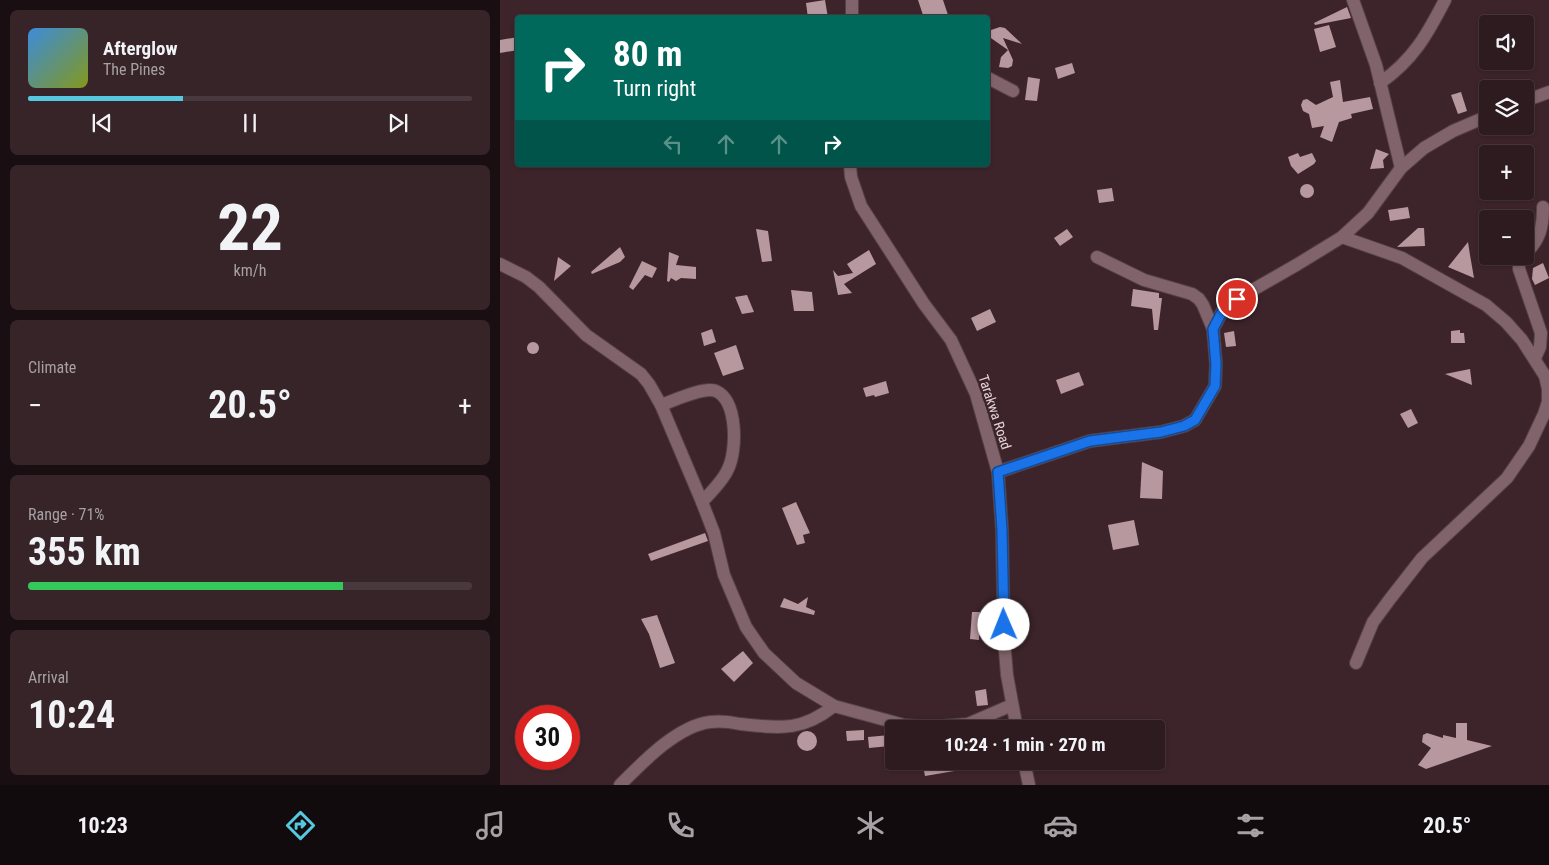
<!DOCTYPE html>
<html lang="en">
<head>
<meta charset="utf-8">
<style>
	body { margin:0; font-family:"Roboto Condensed",sans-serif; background:#362429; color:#f1f3f6; height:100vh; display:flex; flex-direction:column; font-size:19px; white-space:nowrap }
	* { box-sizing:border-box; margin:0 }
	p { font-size:16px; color:#a7a1a5 }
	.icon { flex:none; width:28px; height:28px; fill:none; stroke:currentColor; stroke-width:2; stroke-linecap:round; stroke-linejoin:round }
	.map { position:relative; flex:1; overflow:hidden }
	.drawer { display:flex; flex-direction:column; gap:10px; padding:10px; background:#190f12; width:500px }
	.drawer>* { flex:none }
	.hud { position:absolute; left:15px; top:15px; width:475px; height:152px; border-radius:5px; box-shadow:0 1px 4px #0004,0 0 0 1px #49393e; background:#00695c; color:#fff; overflow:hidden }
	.fabs { position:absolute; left:979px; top:15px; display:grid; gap:10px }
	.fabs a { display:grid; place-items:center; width:55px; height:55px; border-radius:5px; background:#2e1b20; box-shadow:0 1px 4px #0004,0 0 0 1px #49393e; font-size:25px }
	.speed { position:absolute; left:15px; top:705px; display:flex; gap:10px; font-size:25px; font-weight:700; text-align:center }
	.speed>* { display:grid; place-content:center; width:65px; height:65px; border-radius:50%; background:#2e1b20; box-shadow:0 1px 4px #0004,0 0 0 1px #49393e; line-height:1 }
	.speed .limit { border:8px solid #d22; background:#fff; color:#111 }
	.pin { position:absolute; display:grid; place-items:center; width:42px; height:42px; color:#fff; margin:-21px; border:2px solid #fff; border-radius:50%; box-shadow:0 1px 5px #0007 }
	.me { position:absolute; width:55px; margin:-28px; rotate:359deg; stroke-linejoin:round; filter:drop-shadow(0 0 4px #0008) }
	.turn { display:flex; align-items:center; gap:18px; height:105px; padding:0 15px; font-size:22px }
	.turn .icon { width:65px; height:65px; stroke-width:2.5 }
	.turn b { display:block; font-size:35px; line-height:42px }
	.lanes { display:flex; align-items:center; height:48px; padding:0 15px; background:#0003; justify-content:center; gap:25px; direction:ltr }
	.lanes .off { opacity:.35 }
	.big { font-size:38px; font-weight:700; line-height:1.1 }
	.drawer .card { flex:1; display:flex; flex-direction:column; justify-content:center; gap:8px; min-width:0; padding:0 18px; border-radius:8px; background:#362429 }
	.drawer .dial { align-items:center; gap:0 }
	.dial b { font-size:65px; line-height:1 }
	.song { display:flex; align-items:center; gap:15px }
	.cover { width:60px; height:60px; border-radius:8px; background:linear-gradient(135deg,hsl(210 70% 55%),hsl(70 70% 35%)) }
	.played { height:5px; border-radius:2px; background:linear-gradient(90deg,#56c9e0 35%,#49393e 35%) }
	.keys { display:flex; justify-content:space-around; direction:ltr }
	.heat { display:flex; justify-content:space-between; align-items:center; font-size:28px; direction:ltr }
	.charge { height:8px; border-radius:4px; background:linear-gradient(90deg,#34c759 71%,#49393e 0) }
	.trip { position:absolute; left:385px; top:720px; width:280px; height:50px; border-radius:5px; background:#2e1b20; box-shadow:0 1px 4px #0004,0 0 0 1px #49393e; font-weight:700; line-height:50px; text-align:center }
	.tabs { display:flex; height:80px; justify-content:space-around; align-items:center; background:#120b0d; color:#a7a1a5 }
	.tabs .icon { width:35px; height:35px }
	.tabs .active { color:#56c9e0 }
	.tabs b { font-size:22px; color:#f1f3f6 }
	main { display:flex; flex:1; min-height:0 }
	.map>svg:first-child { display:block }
	.building { fill:#b8989f }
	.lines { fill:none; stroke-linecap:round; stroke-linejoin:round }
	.minor-casing { stroke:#554046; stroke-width:14 }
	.minor { stroke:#81646b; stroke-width:12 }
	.route-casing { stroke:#114b97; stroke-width:12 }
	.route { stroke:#1a73e8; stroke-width:9 }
	.labels { text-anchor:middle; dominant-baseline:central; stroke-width:5; stroke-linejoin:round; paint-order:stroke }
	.street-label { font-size:14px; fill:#e4d3d7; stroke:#3d242b }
</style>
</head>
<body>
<main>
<section class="drawer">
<div class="card">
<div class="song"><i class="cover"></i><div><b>Afterglow</b><p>The Pines</p></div></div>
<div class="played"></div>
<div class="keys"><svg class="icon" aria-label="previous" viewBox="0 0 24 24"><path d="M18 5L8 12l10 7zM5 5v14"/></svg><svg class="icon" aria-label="pause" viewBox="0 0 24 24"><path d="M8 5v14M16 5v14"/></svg><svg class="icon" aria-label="next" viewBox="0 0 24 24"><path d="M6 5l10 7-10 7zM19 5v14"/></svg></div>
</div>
<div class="card dial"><b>22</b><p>km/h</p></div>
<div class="card"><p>Climate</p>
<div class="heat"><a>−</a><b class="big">20.5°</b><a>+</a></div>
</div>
<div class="card"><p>Range · 71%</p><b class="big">355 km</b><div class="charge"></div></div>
<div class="card"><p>Arrival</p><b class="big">10:24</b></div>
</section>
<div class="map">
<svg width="1049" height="785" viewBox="0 0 1049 785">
	<rect width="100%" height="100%" fill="#3d242b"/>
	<g class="building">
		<polygon points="325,0 328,18 308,18 306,3"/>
		<polygon points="418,0 443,0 449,18 424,18"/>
		<polygon points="847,7 851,18 815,25 814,23"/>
		<polygon points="829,25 836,47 820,52 814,29"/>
		<polygon points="500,27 505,28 522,44 503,38 513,60 512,66 508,68 499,67 501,57 508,50 488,36 488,31"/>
		<polygon points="18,37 18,50 0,53 0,40"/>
		<polygon points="572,63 575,73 558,79 555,68"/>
		<polygon points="528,77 540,79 537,101 525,100"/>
		<polygon points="840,80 843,102 870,97 873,109 851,114 852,118 839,122 832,142 820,137 824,126 812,128 809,114 803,111 801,105 803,100 807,99 816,105 833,97 830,82"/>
		<polygon points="961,92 967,111 958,114 951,95"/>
		<polygon points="876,149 889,154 883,160 884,168 870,169"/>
		<polygon points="798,153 800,157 812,153 816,161 814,164 798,174 791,166 788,157"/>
		<circle cx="807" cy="191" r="7"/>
		<polygon points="612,188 614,201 599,203 597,190"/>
		<polygon points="908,207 910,218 890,221 888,210"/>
		<polygon points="918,228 924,228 925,246 897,247"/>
		<polygon points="256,229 268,231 272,261 262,262"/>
		<polygon points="567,229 573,237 560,246 554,238"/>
		<polygon points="968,242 970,255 974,278 948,267"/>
		<polygon points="120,247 125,257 120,262 92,274 91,272"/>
		<polygon points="369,250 376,264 344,284 352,293 338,295 333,270 338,276 353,273 347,264"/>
		<polygon points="169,252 179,256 176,265 196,267 196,279 181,278 176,281 171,278 169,282 167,281"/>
		<polygon points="58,257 71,266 54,281"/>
		<polygon points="142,261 157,268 152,278 145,275 133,290 129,287"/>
		<polygon points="1043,263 1049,278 1035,285 1032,279 1033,268"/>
		<polygon points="633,289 659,293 659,298 662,298 658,330 654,330 652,309 631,306"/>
		<polygon points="291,290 312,292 314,311 294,311"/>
		<polygon points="247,295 254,312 242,314 235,297"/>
		<polygon points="490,309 496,322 477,331 471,318"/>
		<polygon points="212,329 216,342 204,346 201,333"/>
		<polygon points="960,330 960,333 964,333 965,343 951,343 951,331"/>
		<polygon points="734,331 736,346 726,347 724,333"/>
		<circle cx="33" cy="348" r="6"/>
		<polygon points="236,345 244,369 223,376 214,353"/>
		<polygon points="970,369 972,385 945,374"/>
		<polygon points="579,372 584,385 561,394 556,380"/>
		<polygon points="386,381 389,393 375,397 374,395 366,397 363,388"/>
		<polygon points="911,409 918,423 908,428 900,414"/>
		<polygon points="642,462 663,471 662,499 640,498"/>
		<polygon points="296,502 310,533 303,535 305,543 297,545 282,508"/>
		<polygon points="634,520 639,545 613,550 608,525"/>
		<polygon points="205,533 208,541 151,561 148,554"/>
		<polygon points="308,597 306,607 315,611 314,615 280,607 284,598 298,604"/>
		<polygon points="472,612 480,612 479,640 470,639"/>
		<polygon points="157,615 175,663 160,668 149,634 141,619"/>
		<polygon points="243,651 253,663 234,682 221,669"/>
		<polygon points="486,689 488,705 477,706 475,691"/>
		<polygon points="956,723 967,723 967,740 992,746 926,769 918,765 931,748 922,742 923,735 927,733 943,738 943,735 956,738"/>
		<polygon points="364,730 364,740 347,741 346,731"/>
		<circle cx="307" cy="741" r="10"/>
		<polygon points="390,735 390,746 369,748 368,737"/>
		<polygon points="422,761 472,761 472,768 425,776"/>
	</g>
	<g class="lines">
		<defs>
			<g id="minor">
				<polyline points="352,0 352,18"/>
				<polyline points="853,0 876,65 901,168"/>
				<polyline points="488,78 513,91"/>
				<path d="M 880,83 C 913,60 927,35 945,0"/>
				<polyline points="1025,101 1049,92"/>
				<polyline points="350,165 351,177 361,206 424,304 451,340 476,394 498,472 502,530 504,639 507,675 517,729"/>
				<polyline points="842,237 902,258 986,305 1006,322 1022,340 1045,376 1048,389 1048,402 1044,414 1029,446 1007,478 922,558 890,599 873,622 856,663"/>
				<path d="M 1025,254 C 1040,240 1043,227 1043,207"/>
				<polyline points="1023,256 1019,260 1019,269 1041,333 1040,347 1035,358"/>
				<polyline points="597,257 644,280 692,294 699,299 703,305 713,329"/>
				<polyline points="0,264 26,277 39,287 86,335 141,374 149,384 161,405 202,502 214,533 224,575 246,627 264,653 296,683 334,706 404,725 430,727 468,724 512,705"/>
				<path d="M 161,405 C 173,401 204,386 216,391 C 238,401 237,451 228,469 C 223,481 211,492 202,502"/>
				<polyline points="498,472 590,441 661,432 684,426 695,420 715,386 716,364 713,329 723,310 737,299 798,264 842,237 868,213 901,168 924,148 953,131 988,116"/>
				<polyline points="524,761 529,785"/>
				<path d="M 120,785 C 142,763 177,726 210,722 C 219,721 231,722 240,724 C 280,728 301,732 334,706"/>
			</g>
		</defs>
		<use href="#minor" class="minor-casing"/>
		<use href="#minor" class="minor"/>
	</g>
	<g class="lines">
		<defs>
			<polyline id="route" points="504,625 502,530 498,472 590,441 661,432 684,426 695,420 715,386 716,364 713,329 723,310 737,299"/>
		</defs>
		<use href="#route" class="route-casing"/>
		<use href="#route" class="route"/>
	</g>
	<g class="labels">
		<g class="street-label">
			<text transform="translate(495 412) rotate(72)">Tarakwa Road</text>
		</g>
	</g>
</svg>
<div class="fabs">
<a><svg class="icon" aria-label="sound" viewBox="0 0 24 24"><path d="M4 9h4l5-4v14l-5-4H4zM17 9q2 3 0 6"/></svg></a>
<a><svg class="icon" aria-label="layers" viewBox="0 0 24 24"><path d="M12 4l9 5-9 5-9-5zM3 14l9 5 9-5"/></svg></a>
<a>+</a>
<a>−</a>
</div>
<div class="speed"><div class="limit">30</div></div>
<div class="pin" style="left:737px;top:299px;background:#d93025"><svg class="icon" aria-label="arrive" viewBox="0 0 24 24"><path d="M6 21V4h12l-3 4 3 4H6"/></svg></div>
<svg class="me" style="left:504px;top:625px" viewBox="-20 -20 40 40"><circle r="19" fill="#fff"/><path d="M0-13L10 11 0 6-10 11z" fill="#1a73e8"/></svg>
<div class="trip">10:24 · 1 min · 270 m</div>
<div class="hud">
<div class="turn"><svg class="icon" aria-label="right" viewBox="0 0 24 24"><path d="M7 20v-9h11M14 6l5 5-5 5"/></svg><div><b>80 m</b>Turn right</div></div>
<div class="lanes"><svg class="icon off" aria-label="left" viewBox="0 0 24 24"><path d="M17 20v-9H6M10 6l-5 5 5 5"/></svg><svg class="icon off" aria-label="ahead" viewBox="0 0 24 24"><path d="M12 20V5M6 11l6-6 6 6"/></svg><svg class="icon off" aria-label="ahead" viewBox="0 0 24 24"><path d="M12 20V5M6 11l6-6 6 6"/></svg><svg class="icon" aria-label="right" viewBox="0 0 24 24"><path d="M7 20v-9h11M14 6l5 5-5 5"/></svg></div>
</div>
</div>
</main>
<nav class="tabs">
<b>10:23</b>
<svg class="icon active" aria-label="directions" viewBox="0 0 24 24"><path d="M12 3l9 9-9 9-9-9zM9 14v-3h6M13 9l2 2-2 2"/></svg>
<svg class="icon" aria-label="music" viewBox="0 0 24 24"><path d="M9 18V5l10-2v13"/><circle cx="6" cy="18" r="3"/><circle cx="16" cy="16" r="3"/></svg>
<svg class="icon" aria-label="phone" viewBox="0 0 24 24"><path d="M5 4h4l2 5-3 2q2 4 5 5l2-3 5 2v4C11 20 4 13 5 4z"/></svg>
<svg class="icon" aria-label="climate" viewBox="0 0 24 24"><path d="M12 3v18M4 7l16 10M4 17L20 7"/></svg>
<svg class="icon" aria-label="car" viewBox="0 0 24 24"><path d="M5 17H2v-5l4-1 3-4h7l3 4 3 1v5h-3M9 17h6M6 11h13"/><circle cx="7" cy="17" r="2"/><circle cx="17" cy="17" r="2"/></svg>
<svg class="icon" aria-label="filters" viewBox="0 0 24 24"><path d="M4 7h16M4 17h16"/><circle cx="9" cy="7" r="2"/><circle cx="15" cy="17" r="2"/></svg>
<b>20.5°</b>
</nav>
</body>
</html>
